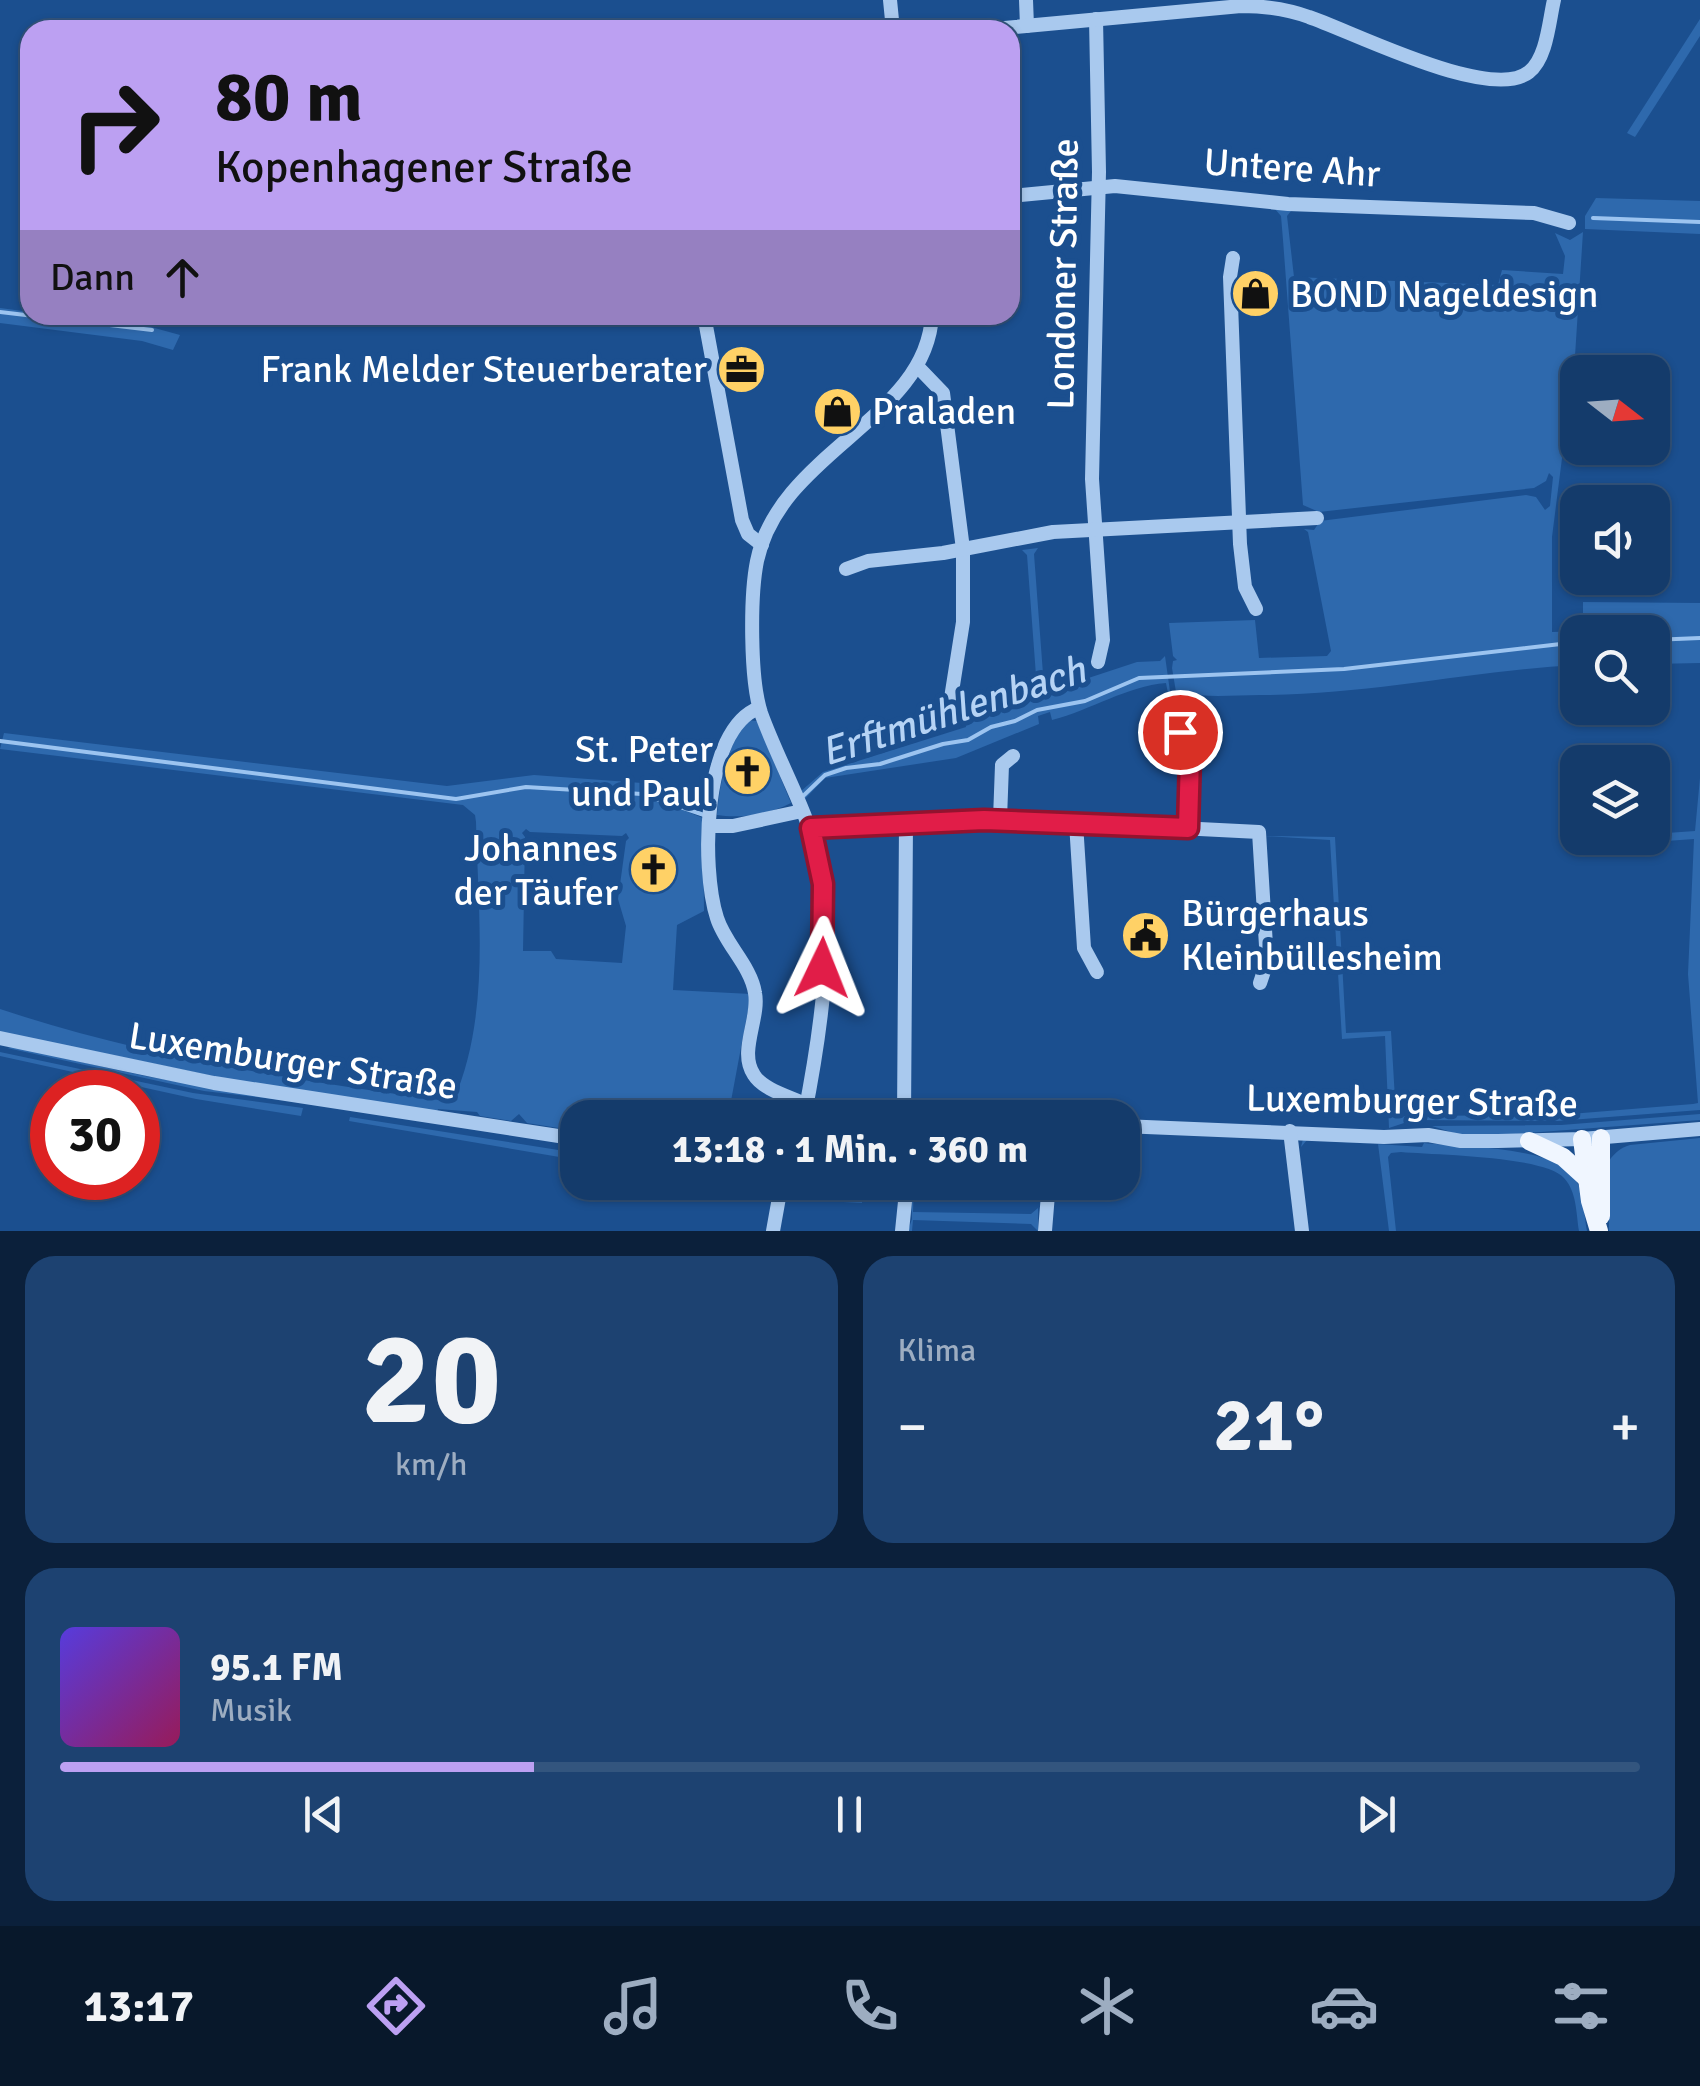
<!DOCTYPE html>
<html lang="de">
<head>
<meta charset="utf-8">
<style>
	body { margin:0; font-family:Signika,sans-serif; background:#1d4271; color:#f1f3f6; height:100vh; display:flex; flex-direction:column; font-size:38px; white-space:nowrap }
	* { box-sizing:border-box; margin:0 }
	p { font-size:32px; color:#9dadc1 }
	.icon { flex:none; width:55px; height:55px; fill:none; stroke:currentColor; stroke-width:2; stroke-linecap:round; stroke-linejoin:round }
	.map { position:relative; height:1231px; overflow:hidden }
	.sheet { display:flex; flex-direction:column; gap:25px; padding:25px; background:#0b203b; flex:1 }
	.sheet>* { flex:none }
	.guide { position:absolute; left:20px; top:20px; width:1000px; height:305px; border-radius:30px; box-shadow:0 2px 8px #0004,0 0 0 2px #33557e; background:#bca0f2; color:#111; overflow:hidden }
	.needle { width:65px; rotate:107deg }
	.buttons { position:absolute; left:1560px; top:355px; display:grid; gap:20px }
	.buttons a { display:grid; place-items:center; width:110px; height:110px; border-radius:20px; background:#143b6b; box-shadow:0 2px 8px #0004,0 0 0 2px #33557e; font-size:50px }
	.speed { position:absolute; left:30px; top:1070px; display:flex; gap:20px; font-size:50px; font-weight:700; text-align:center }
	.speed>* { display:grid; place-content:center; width:130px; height:130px; border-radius:50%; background:#143b6b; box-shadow:0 2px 8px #0004,0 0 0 2px #33557e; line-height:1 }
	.speed .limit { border:15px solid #d22; background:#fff; color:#111 }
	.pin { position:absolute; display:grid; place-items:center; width:85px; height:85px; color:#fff; margin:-42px; border:5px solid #fff; border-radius:50%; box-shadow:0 2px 10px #0007 }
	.me { position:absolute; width:110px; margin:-55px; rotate:2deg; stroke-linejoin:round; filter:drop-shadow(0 0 8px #0008) }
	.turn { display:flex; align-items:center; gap:35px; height:210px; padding:0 30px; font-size:45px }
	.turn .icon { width:130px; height:130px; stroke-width:2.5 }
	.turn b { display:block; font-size:70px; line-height:85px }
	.then { display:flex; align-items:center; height:95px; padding:0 30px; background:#0003; gap:20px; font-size:38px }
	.big { font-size:75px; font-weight:800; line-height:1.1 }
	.sheet .widget { flex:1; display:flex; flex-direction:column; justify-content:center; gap:15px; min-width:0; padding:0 35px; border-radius:30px; background:#1d4271 }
	.sheet .dial { align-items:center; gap:0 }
	.dial b { font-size:130px; line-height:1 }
	.song { display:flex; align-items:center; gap:30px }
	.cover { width:120px; height:120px; border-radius:15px; background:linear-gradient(135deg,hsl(250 70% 55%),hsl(330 70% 35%)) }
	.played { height:10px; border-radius:5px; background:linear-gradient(90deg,#bca0f2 30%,#33557e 30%) }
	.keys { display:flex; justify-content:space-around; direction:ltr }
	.heat { display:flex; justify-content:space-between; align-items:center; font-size:55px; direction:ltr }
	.sheet .tiles { flex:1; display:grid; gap:25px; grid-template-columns:1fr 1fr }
	.widget:last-child { grid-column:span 2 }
	.trip { position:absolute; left:560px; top:1100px; width:580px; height:100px; border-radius:30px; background:#143b6b; box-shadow:0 2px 8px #0004,0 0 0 2px #33557e; font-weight:800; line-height:100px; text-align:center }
	.menu { display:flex; height:160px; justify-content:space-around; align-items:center; background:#08182b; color:#9dadc1 }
	.menu .icon { width:70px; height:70px }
	.menu .active { color:#bca0f2 }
	.menu b { font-size:45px; color:#f1f3f6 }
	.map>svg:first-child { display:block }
	.green { fill:#2e69ad; fill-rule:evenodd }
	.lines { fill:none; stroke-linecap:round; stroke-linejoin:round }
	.stream { stroke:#9cc4f0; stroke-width:4 }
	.minor { stroke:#a9c9ee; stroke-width:14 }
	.major { stroke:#f0f6ff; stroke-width:18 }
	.route-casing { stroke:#92132f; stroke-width:25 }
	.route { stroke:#e11d48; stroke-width:18 }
	.labels { text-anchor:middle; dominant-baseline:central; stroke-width:10; stroke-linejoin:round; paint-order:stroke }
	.street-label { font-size:38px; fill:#fff; stroke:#1b4f8f }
	.poi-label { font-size:38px; fill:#fff; stroke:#1b4f8f; text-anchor:start }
	.water-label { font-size:40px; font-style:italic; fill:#b5d3f5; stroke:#1b4f8f }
</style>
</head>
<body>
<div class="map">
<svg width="1700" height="1231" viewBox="0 0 1700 1231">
	<rect width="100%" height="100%" fill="#1b4f8f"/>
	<g class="green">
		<polygon points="1700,19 1700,36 1635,137 1627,133"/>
		<polygon points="1596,198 1700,201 1700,234 1585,229 1585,216"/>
		<path d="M 1275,209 L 1291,211 L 1287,216 L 1294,277 L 1498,285 L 1502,270 L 1563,274 L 1565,256 L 1555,233 L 1570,240 L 1583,232 L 1575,356 L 1552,537 L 1552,632 L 1583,631 L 1583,602 L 1700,603 L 1700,663 L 1653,664 L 1652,632 L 1578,632 L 1577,665 C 1470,671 1369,695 1260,695 C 1235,695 1208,698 1183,693 L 1194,754 L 1189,732 L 1182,728 L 1172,668 L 1173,661 L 1177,660 L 1173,656 L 1169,623 L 1255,620 L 1259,658 L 1327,656 L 1331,651 L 1308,532 L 1304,529 L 1314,530 L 1320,521 L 1526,495 L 1536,497 L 1545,510 L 1550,506 L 1553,477 L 1549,473 L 1546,481 L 1534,488 L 1319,512 L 1303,505 L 1283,240 L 1281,216 Z"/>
		<polygon points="0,308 30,312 30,315 151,327 180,335 173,350 142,341 0,323"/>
		<path d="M 1038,548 L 1034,554 L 1044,687 L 1049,691 L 1137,662 L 1160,661 L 1165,656 L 1177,741 L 1166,683 C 1127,686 1091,710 1052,720 L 1050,712 L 1038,716 L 1039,724 L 956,758 L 825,778 L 804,800 L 800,792 L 823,772 L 966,727 L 965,720 L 1033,697 L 1037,689 L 1027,555 L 1022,550 Z"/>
		<path d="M 746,720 L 757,721 L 791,803 C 769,814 741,819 717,815 C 720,779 727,751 746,720 Z"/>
		<path d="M 4,733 L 447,786 L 534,775 L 642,783 L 642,787 L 664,796 L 663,802 L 703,818 L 704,911 L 677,925 L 673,990 L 751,994 L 728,1117 L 578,1118 L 577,1131 L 527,1123 L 519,1114 L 511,1121 L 480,1116 L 477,1112 L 438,1109 L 437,1112 L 252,1084 L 0,1032 L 0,1009 C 147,1058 300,1081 453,1102 C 491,1015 478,914 476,822 L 475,815 L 463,805 L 0,749 ZM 526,829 L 530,832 L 622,836 L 626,833 L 629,838 L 626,841 L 618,899 L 626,926 L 622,963 L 556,959 L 551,951 L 523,951 L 525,837 L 522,833 Z"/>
		<polygon points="1700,778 1700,1110 1557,1121 1413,1120 1389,1128 1385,1036 1342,1039 1330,840 1264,836 1335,837 1346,1033 1391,1031 1396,1116 1558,1115 1693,1104 1698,1103 1688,974 1694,839 1570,848 1563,841 1652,838 1653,834 1695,831"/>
		<polygon points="13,1047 145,1076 282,1100 204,1091 7,1048"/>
		<polygon points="0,1052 193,1093 303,1108 301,1116 196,1099 0,1056"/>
		<polygon points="1700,1114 1700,1120 1515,1134 1457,1134 1432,1126 1561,1125"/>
		<polygon points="350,1117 577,1153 577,1160 349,1121"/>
		<path d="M 1700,1138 L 1700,1231 L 1609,1231 L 1609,1161 C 1614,1153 1622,1147 1630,1145 Z"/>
		<path d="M 1303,1139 L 1422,1147 L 1424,1143 C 1461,1147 1553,1146 1574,1177 C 1584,1190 1584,1215 1587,1231 L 1579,1231 C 1576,1213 1577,1192 1564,1178 C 1545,1156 1434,1155 1401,1152 L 1391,1153 L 1388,1157 L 1396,1231 L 1389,1231 L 1378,1144 L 1307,1140 L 1301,1147 Z"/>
		<polygon points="790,1182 862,1183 862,1203 787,1199"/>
		<polygon points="911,1183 914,1183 913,1212 1031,1214 1038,1208 1038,1231 1031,1224 913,1220 912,1231 908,1231 912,1219"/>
	</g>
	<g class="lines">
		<g class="stream">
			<polyline points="1593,218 1700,222"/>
			<polyline points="0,312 152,330"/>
			<polyline points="1652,640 1700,638"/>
			<polyline points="0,741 456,799 526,787 642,794 707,816"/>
			<polyline points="801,798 825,775 846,768 880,764 943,744 968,740 991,727 1015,721 1037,710 1085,701 1139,678 1344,669 1578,642"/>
		</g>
		<g class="minor">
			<polyline points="890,0 893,30"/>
			<polyline points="1026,0 1027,26"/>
			<polyline points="1096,19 1099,172 1092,479 1103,640 1098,662"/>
			<path d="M 982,30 L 1241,6 C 1265,6 1287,9 1309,17 C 1351,31 1491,103 1529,72 C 1547,58 1549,21 1554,0"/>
			<polyline points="1010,196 1115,186 1288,204 1534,213 1569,223"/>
			<polyline points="1233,258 1230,277 1240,544 1245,587 1256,609"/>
			<polyline points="704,315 742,520 748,534 762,545"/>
			<polyline points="810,315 811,316"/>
			<polyline points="918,367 943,393 963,549 963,622 948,717"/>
			<polyline points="846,569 868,561 943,553 1053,532 1317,518"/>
			<path d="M 759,708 C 702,729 701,869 717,918 C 725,944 751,966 755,993 C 760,1018 738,1052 754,1075 C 763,1090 791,1097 807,1105"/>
			<polyline points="1181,732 1190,757 1188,828"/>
			<polyline points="1000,819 1002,765 1013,756"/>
			<polyline points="1076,823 1084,948 1097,972"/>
			<polyline points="710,826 733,826 802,811"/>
			<polyline points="811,828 1000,819 1259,832 1267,962 1260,983"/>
			<polyline points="0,1038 214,1083 578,1139"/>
			<path d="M 804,1118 C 819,1042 836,936 819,861 C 807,809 779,763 761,713 C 750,680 750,596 757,561 C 780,451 927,419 932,315"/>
			<polyline points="904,1118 906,823"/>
			<polyline points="1122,1126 1384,1137 1428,1135 1461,1141 1498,1141 1582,1139 1700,1129"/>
			<polyline points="1290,1131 1302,1231"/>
			<polyline points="773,1231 780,1192 778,1182"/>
			<polyline points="902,1231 907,1182"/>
			<polyline points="1045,1231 1049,1182"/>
		</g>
		<g class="major">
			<polyline points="1582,1139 1590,1201 1599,1231"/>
			<polyline points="1529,1141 1563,1157 1585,1177"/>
			<polyline points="1601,1216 1601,1138"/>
		</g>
	</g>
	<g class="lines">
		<defs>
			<polyline id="route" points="822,968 823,884 811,828 984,820 1188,828 1190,757 1180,732"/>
		</defs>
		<use href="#route" class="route-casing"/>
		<use href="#route" class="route"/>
	</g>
	<defs>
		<symbol id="shop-disc" viewBox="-11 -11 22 22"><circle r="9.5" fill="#ffd166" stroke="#1b4f8f"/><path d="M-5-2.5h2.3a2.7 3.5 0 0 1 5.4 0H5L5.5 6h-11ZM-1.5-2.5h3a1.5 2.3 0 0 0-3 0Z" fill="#111"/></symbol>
		<symbol id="office-disc" viewBox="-11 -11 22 22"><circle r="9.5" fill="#ffd166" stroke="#1b4f8f"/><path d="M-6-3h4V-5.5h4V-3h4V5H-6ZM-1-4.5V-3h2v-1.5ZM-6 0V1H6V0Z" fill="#111"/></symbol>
		<symbol id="church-disc" viewBox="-11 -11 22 22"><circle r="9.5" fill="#ffd166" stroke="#1b4f8f"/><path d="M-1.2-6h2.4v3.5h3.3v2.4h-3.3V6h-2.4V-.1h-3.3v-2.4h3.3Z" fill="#111"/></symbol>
		<symbol id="civic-disc" viewBox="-11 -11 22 22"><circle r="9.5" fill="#ffd166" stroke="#1b4f8f"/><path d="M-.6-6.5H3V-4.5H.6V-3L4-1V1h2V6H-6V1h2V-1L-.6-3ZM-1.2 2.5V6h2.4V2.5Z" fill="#111"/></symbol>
	</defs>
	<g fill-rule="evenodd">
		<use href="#shop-disc" x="1228" y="266" width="55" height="55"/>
		<use href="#office-disc" x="714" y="342" width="55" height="55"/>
		<use href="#shop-disc" x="810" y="384" width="55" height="55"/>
		<use href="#church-disc" x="720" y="744" width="55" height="55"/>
		<use href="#church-disc" x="626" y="842" width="55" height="55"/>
		<use href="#civic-disc" x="1118" y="908" width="55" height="55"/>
	</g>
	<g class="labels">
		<g class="street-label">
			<text transform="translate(1292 168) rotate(4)">Untere Ahr</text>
			<text transform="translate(1063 274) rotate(-89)">Londoner Straße</text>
			<text transform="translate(293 1061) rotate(9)">Luxemburger Straße</text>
			<text transform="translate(1412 1101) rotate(1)">Luxemburger Straße</text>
		</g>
		<g class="poi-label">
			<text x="1290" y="294">BOND Nageldesign</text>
			<text x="707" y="369" text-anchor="end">Frank Melder Steuerberater</text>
			<text x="872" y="411">Praladen</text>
			<text x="713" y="749" text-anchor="end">St. Peter<tspan x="713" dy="44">und Paul</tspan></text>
			<text x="618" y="848" text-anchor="end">Johannes<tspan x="618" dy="44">der Täufer</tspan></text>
			<text x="1181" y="913">Bürgerhaus<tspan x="1181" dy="44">Kleinbüllesheim</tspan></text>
		</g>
		<g class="water-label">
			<text transform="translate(953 711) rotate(-18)">Erftmühlenbach</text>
		</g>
	</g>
</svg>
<div class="buttons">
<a><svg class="needle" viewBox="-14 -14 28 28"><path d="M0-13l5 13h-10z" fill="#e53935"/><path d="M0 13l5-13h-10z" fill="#9dadc1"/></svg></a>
<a><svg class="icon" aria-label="sound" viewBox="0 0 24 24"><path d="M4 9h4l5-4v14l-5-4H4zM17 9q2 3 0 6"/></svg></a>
<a><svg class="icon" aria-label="search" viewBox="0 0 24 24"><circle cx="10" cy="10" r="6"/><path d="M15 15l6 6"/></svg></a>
<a><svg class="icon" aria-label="layers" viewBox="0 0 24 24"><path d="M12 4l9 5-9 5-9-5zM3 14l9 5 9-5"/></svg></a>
</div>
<div class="speed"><div class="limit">30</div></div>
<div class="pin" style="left:1180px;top:732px;background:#d93025"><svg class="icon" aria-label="arrive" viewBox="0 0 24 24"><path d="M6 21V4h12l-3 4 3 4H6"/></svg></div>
<svg class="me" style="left:822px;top:968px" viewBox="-20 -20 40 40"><path d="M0-17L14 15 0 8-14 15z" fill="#e11d48" stroke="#fff" stroke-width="4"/></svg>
<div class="trip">13:18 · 1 Min. · 360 m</div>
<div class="guide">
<div class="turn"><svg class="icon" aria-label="right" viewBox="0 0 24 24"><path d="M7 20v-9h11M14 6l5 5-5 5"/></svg><div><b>80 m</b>Kopenhagener Straße</div></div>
<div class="then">Dann<svg class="icon" aria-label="ahead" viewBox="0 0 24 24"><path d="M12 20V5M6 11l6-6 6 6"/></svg></div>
</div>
</div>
<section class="sheet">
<div class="tiles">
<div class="widget dial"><b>20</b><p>km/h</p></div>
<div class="widget"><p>Klima</p>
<div class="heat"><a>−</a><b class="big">21°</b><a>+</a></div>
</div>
<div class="widget">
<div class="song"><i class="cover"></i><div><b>95.1 FM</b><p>Musik</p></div></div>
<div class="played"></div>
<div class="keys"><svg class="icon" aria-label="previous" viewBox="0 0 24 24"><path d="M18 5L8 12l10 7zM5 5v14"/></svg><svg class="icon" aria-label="pause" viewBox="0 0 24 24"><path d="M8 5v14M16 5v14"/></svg><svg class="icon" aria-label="next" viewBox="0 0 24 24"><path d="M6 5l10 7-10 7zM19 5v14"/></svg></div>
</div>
</div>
</section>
<nav class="menu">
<b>13:17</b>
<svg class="icon active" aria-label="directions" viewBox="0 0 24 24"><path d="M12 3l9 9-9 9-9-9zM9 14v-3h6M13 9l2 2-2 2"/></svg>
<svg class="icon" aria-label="music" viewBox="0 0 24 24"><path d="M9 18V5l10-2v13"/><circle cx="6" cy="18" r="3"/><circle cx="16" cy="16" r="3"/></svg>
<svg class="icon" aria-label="phone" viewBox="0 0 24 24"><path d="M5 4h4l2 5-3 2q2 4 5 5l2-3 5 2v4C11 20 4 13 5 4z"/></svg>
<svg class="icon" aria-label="climate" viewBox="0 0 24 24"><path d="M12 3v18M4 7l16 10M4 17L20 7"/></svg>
<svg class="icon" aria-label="car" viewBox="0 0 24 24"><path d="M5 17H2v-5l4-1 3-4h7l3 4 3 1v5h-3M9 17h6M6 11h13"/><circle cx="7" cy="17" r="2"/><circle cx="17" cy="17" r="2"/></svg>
<svg class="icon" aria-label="filters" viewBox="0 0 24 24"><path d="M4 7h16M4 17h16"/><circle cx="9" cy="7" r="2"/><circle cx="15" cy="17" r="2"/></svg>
</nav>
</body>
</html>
